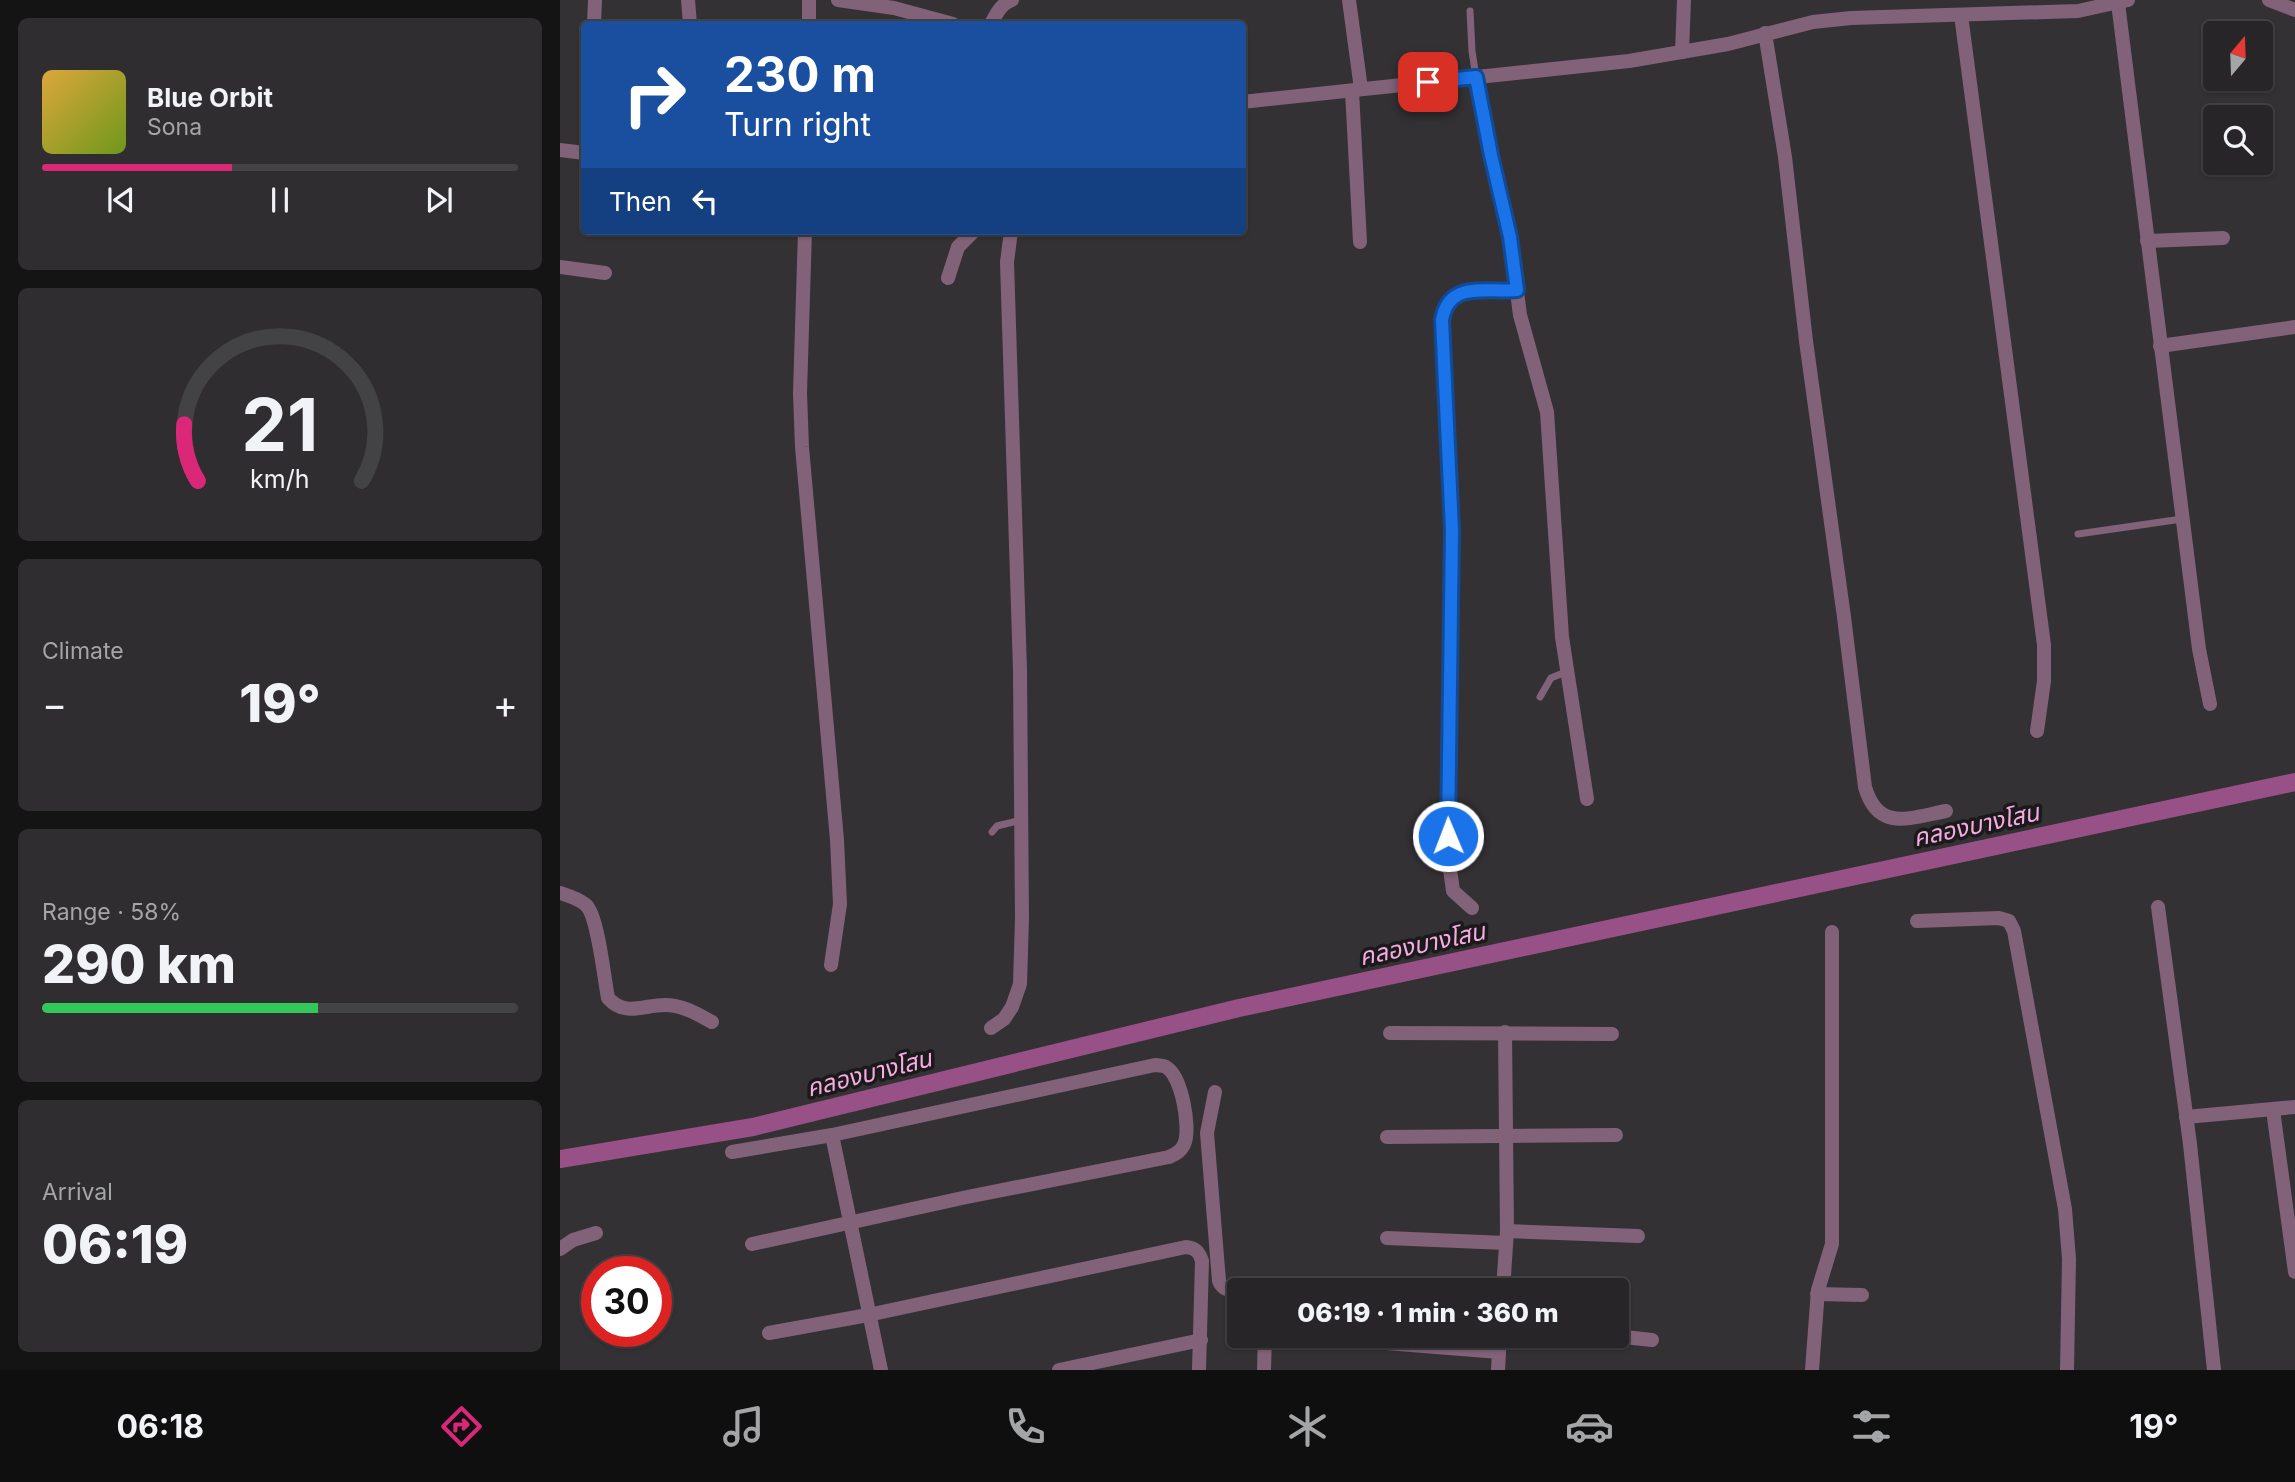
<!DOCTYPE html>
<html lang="en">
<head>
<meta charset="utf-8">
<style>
	body { margin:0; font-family:Inter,"Noto Sans Thai",sans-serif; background:#2f2d2f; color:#f1f3f6; height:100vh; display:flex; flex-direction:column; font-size:26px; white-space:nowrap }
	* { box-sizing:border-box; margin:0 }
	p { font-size:23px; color:#a4a5a7 }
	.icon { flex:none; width:38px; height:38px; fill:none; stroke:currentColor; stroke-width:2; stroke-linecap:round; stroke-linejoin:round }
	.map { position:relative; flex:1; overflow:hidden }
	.drawer { display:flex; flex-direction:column; gap:18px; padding:18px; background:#151415; width:560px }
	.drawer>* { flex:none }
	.guide { position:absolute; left:21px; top:21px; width:665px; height:214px; border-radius:7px; box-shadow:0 2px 5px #0004,0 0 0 2px #434244; background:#1a4fa0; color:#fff; overflow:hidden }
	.needle { width:46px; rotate:19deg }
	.tools { position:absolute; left:1643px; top:21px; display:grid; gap:14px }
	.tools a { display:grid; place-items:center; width:70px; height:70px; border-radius:7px; background:#272527; box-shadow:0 2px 5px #0004,0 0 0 2px #434244; font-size:35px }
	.speed { position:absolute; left:21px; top:1256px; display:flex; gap:14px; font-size:35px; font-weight:700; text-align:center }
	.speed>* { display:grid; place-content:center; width:91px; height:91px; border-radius:50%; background:#272527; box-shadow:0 2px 5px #0004,0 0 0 2px #434244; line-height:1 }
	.speed .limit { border:10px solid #d22; background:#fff; color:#111 }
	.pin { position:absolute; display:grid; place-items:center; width:60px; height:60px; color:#fff; margin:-30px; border-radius:14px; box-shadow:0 4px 10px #0006 }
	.me { position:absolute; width:77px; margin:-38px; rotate:359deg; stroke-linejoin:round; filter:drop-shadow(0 0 5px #0008) }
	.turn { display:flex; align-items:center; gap:24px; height:147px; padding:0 28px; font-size:32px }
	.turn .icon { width:91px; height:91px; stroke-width:2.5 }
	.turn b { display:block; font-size:49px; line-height:60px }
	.then { display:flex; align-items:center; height:66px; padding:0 28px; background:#0003; gap:14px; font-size:26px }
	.big { font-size:52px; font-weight:800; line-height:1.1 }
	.drawer .card { flex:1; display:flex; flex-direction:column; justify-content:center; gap:10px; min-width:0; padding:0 24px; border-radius:10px; background:#2f2d2f }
	.drawer .dial { align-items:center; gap:0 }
	.dial svg { height:182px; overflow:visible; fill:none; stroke:#434244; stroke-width:7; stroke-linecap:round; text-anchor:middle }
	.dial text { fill:#f1f3f6; stroke:none }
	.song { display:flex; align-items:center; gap:21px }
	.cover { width:84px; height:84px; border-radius:10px; background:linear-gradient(135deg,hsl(40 70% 55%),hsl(80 70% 35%)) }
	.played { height:7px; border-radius:4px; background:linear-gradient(90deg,#db2777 40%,#434244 40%) }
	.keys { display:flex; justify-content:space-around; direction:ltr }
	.heat { display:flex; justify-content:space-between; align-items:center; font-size:38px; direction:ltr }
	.charge { height:10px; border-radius:5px; background:linear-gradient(90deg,#34c759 58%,#434244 0) }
	.trip { position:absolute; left:667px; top:1278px; width:402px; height:70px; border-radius:7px; background:#272527; box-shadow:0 2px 5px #0004,0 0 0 2px #434244; font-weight:800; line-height:70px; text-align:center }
	.tab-bar { display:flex; height:112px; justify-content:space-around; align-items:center; background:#100f10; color:#a4a5a7 }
	.tab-bar .icon { width:49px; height:49px }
	.tab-bar .active { color:#db2777 }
	.tab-bar b { font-size:32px; color:#f1f3f6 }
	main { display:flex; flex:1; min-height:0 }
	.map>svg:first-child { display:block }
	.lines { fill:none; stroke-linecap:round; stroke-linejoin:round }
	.canal { stroke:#975187; stroke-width:18 }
	.service { stroke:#826279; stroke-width:7 }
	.minor { stroke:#826279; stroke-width:14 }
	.route-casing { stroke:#114b97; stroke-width:18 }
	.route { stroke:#1a73e8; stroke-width:12 }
	.labels { text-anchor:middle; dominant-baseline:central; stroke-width:7; stroke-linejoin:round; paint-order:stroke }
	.water-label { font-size:24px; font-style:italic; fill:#f8aae3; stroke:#1b1a1b }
</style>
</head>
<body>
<main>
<section class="drawer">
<div class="card">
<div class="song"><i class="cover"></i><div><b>Blue Orbit</b><p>Sona</p></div></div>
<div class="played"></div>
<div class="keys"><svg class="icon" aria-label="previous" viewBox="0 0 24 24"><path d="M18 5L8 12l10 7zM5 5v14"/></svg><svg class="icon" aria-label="pause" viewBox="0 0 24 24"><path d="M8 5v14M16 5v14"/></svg><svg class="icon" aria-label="next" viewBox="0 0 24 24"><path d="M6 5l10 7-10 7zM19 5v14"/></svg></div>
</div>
<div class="card dial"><svg viewBox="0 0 100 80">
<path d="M14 69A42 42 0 1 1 86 69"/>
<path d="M14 69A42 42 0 0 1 8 44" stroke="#db2777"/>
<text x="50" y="56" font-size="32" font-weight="700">21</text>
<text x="50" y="72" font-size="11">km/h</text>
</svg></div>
<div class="card"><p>Climate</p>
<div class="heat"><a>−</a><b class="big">19°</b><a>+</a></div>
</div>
<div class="card"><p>Range · 58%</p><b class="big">290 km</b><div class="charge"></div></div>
<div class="card"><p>Arrival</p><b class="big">06:19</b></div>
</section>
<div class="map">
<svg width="1735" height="1370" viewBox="0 0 1735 1370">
	<rect width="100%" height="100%" fill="#343134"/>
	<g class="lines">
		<polyline class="canal" points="0,1159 193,1127 679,1008 1735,782"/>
		<g class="service">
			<polyline points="910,11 912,51 916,77"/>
			<polyline points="1518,534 1622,519"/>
			<polyline points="980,697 991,678 1008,671"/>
			<polyline points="432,832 437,826 462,820"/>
		</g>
		<g class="minor">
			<polyline points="128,0 130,24"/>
			<polyline points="278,0 334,8 393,24"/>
			<polyline points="789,0 801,89"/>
			<polyline points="1709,0 1735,10"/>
			<polyline points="1558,3 1639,649 1650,704"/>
			<polyline points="1401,15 1484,645 1484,681 1477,731"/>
			<polyline points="34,24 35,0"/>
			<polyline points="249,24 249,0"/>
			<path d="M 431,24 C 436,14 441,4 452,0"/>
			<path d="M 1205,33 L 1225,157 L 1246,341 L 1284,617 L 1305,787 C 1318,832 1349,818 1386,811"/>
			<polyline points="1122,52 1124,0"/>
			<polyline points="916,77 931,155 950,237 960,315 987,412 1002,637 1027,799"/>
			<polyline points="792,91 800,242"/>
			<polyline points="682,102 1069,61 1168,44 1253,22 1291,18 1518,11 1568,0"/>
			<polyline points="0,150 24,153"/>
			<polyline points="245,231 240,393 242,447 277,840 280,904 271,965"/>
			<polyline points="1587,241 1663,238"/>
			<polyline points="0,267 45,273"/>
			<polyline points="388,278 398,247 414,231"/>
			<polyline points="1600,346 1735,327"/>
			<path d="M 0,893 C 9,896 18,898 26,905 C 38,916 44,978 48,998 C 65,1017 83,1005 105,1005 C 123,1005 137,1014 152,1022"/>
			<polyline points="1598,907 1630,1144 1654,1370"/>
			<path d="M 912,908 L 893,891 L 889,862 L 887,784 L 892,530 L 882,320 C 889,280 926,293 957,290"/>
			<polyline points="1357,921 1439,918 1449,921 1454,931 1505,1209 1509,1259 1507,1370"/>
			<polyline points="431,1028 444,1019 452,1007 460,984 462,918 460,670 447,262 451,231"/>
			<polyline points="830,1033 1052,1034"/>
			<path d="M 655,1092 L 647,1133 L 659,1281 C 663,1291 670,1290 679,1290"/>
			<polyline points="1713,1110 1735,1272"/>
			<polyline points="1626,1117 1735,1107"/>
			<polyline points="272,1135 321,1370"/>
			<polyline points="827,1137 1056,1135"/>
			<path d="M 172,1152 L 272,1135 L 595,1065 C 597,1065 605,1066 606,1067 C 622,1076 630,1126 625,1142 C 622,1151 616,1154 609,1157 L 407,1197 L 192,1244"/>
			<polyline points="947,1231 1078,1236"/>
			<polyline points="827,1238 946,1243"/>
			<polyline points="0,1249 13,1240 36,1233"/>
			<polyline points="943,1290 947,1231 945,1032"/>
			<polyline points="1257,1294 1302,1295"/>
			<path d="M 209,1333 L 308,1315 L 626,1247 C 636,1248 639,1252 642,1261 L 639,1370"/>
			<polyline points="1046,1335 1092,1340"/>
			<polyline points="826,1343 939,1352"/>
			<polyline points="499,1370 641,1340"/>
			<polyline points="704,1370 705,1335"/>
			<polyline points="938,1370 940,1335"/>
			<polyline points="1252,1370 1258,1290 1272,1244 1272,932"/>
		</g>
	</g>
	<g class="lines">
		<defs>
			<path id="route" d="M 868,82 L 916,77 L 931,155 L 950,237 L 957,290 C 925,293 889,280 882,320 L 892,530 L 888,836"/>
		</defs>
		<use href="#route" class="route-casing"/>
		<use href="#route" class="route"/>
	</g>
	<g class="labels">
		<g class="water-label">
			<text transform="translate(1416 825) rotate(-12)">คลองบางโสน</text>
			<text transform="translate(862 944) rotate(-12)">คลองบางโสน</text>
			<text transform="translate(309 1073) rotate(-14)">คลองบางโสน</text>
		</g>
	</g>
</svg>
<div class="tools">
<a><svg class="needle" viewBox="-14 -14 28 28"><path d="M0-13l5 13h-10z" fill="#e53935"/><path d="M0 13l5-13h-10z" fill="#a4a5a7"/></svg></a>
<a><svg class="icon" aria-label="search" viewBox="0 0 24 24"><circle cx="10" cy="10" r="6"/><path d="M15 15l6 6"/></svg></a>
</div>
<div class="speed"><div class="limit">30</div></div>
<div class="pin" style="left:868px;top:82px;background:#d93025"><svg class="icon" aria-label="arrive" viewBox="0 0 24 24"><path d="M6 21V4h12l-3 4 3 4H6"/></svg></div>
<svg class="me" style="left:888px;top:836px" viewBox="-20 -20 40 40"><circle r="17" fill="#1a73e8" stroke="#fff" stroke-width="3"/><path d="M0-11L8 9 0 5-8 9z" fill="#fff"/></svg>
<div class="trip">06:19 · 1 min · 360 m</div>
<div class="guide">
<div class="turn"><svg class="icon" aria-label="right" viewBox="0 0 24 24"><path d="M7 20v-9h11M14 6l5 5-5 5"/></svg><div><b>230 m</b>Turn right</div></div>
<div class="then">Then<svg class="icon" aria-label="left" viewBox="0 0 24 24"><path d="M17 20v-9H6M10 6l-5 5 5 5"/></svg></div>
</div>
</div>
</main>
<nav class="tab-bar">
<b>06:18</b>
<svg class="icon active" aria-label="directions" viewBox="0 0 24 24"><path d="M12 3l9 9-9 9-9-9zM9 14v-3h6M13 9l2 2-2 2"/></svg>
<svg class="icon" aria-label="music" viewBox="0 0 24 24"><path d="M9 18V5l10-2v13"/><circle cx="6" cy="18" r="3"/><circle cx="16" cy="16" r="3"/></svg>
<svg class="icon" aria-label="phone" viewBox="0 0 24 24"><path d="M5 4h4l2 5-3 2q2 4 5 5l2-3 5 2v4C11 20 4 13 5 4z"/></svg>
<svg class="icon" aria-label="climate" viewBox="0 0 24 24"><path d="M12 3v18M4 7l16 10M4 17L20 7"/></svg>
<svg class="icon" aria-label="car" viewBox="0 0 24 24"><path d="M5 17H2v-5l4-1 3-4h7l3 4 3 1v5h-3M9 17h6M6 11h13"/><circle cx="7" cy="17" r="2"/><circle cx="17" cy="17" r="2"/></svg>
<svg class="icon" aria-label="filters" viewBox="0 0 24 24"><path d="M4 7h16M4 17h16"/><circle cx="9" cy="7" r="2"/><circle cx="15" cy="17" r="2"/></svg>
<b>19°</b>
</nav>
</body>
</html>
